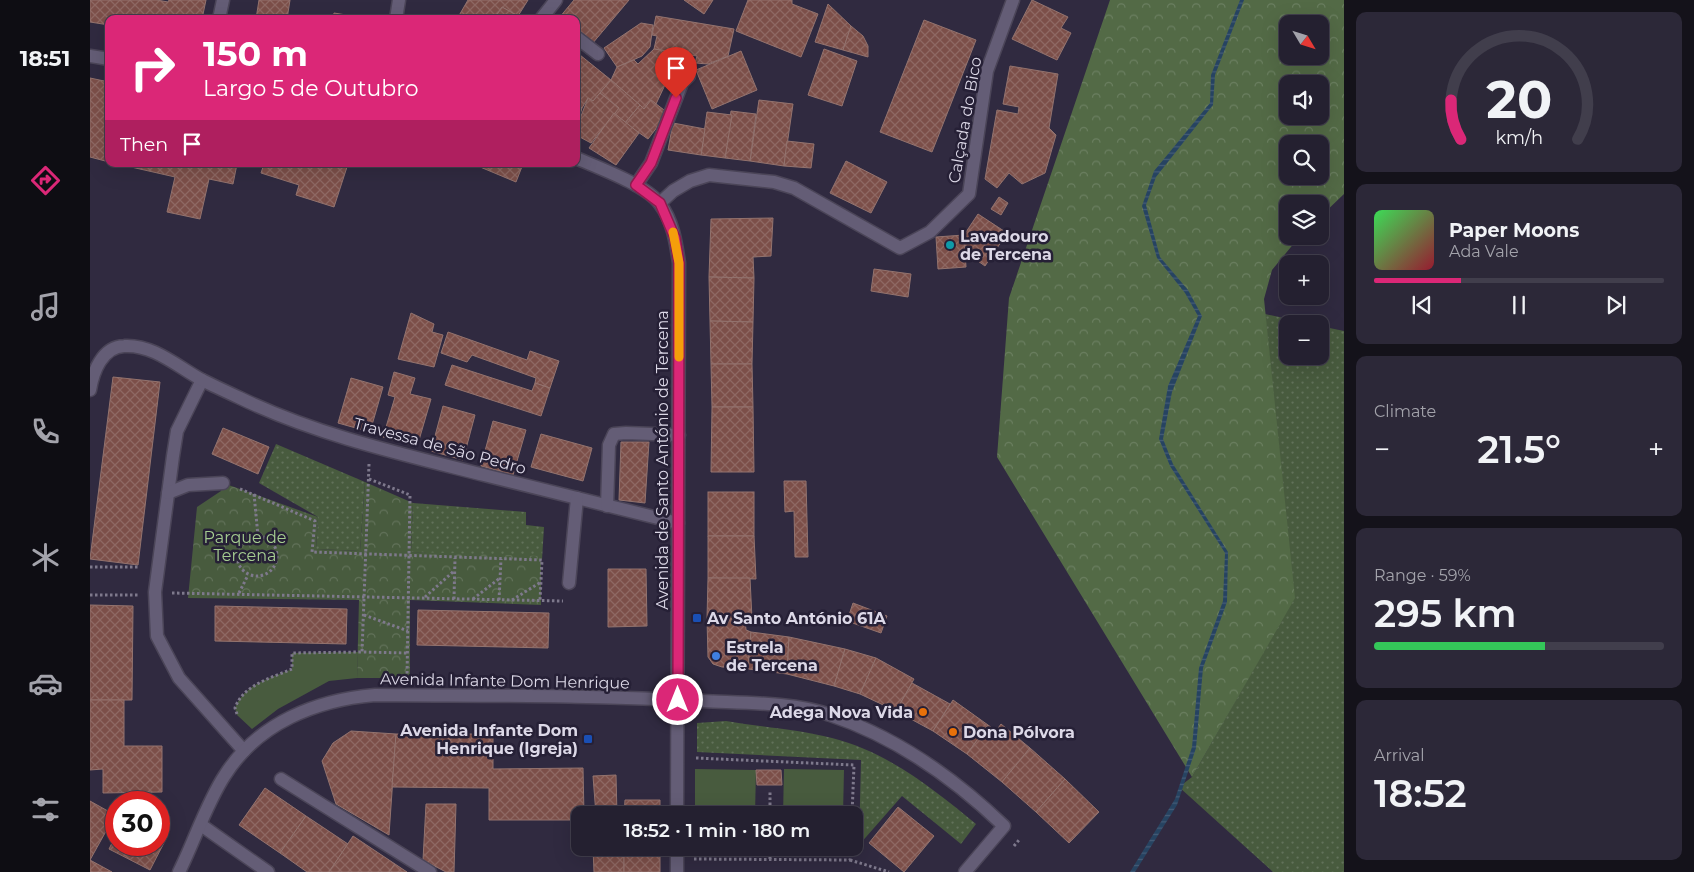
<!DOCTYPE html>
<html lang="en">
<head>
<meta charset="utf-8">
<style>
	body { margin:0; font-family:Montserrat,sans-serif; background:#2c2838; color:#f1f3f6; height:100vh; display:flex; flex-direction:column; font-size:19px; white-space:nowrap }
	* { box-sizing:border-box; margin:0 }
	p { font-size:16px; color:#a3a3ab }
	.icon { flex:none; width:28px; height:28px; fill:none; stroke:currentColor; stroke-width:2; stroke-linecap:round; stroke-linejoin:round }
	.map { position:relative; flex:1; overflow:hidden }
	.side { display:flex; flex-direction:column; gap:12px; padding:12px; background:#14121a; width:350px }
	.side>* { flex:none }
	.guide { position:absolute; left:15px; top:15px; width:475px; height:152px; border-radius:10px; box-shadow:0 5px 20px #0002,0 0 0 1px #413e4c; background:#db2777; color:#fff; overflow:hidden }
	.needle { width:32px; rotate:128deg }
	.controls { position:absolute; left:1189px; top:15px; display:grid; gap:10px }
	.controls a { display:grid; place-items:center; width:50px; height:50px; border-radius:10px; background:#242030; box-shadow:0 5px 20px #0002,0 0 0 1px #413e4c; font-size:25px }
	.speed { position:absolute; left:15px; top:791px; display:flex; gap:10px; font-size:25px; font-weight:700; text-align:center }
	.speed>* { display:grid; place-content:center; width:65px; height:65px; border-radius:50%; background:#242030; box-shadow:0 5px 20px #0002,0 0 0 1px #413e4c; line-height:1 }
	.speed .limit { border:8px solid #d22; background:#fff; color:#111 }
	.pin { position:absolute; display:grid; place-items:center; width:42px; height:42px; color:#fff; margin:-51px -21px; border-radius:50% 50% 50% 0; rotate:-45deg; box-shadow:0 0 5px #0007 }
	.pin .icon { rotate:45deg }
	.me { position:absolute; width:55px; margin:-28px; rotate:0deg; stroke-linejoin:round; filter:drop-shadow(0 0 4px #0008) }
	.turn { display:flex; align-items:center; gap:18px; height:105px; padding:0 15px; font-size:22px }
	.turn .icon { width:65px; height:65px; stroke-width:2.5 }
	.turn b { display:block; font-size:35px; line-height:42px }
	.then { display:flex; align-items:center; height:48px; padding:0 15px; background:#0003; gap:10px; font-size:19px }
	.big { font-size:38px; font-weight:600; line-height:1.1 }
	.side .tile { flex:1; display:flex; flex-direction:column; justify-content:center; gap:8px; min-width:0; padding:0 18px; border-radius:10px; background:#2c2838 }
	.side .dial { align-items:center; gap:0 }
	.dial svg { height:130px; overflow:visible; fill:none; stroke:#413e4c; stroke-width:7; stroke-linecap:round; text-anchor:middle }
	.dial text { fill:#f1f3f6; stroke:none }
	.song { display:flex; align-items:center; gap:15px }
	.cover { width:60px; height:60px; border-radius:8px; background:linear-gradient(135deg,hsl(130 70% 55%),hsl(350 70% 35%)) }
	.played { height:5px; border-radius:2px; background:linear-gradient(90deg,#db2777 30%,#413e4c 30%) }
	.keys { display:flex; justify-content:space-around; direction:ltr }
	.heat { display:flex; justify-content:space-between; align-items:center; font-size:28px; direction:ltr }
	.charge { height:8px; border-radius:4px; background:linear-gradient(90deg,#34c759 59%,#413e4c 0) }
	.trip { position:absolute; left:481px; top:806px; width:292px; height:50px; border-radius:10px; background:#242030; box-shadow:0 5px 20px #0002,0 0 0 1px #413e4c; font-weight:600; line-height:50px; text-align:center }
	main { display:flex; flex:1; min-height:0 }
	.dock { display:flex; flex-direction:column; width:90px; justify-content:space-around; align-items:center; background:#0e0d13; color:#a3a3ab }
	.dock .icon { width:35px; height:35px }
	.dock .active { color:#db2777 }
	.dock b { font-size:22px; color:#f1f3f6 }
	.map>svg:first-child { display:block }
	.grass { fill:url(#grass-dots) }
	.forest { fill:url(#forest-crowns); fill-rule:evenodd }
	.park { fill:url(#park-crowns) }
	.garden { fill:#485b3e }
	.water { fill:url(#water-rules) }
	.building { fill:url(#building-cross-hatch); stroke:#93736e }
	.lines { fill:none; stroke-linecap:round; stroke-linejoin:round }
	.minor-casing { stroke:#4b4558; stroke-width:15 }
	.path { stroke:#7e798c; stroke-width:3; stroke-dasharray:2.5 2.5; stroke-linecap:butt }
	.minor { stroke:#645d76; stroke-width:12 }
	.route-casing { stroke:#8e194d; stroke-width:12 }
	.route { stroke:#db2777; stroke-width:9 }
	.slow { stroke:#f59e0b; stroke-width:9 }
	.culture-dot { fill:#0f9aa8; stroke:#262036; stroke-width:2 }
	.transit-dot { fill:#1a4fb4; stroke:#262036; stroke-width:2 }
	.shop-dot { fill:#3f7fe0; stroke:#262036; stroke-width:2 }
	.food-dot { fill:#e8710a; stroke:#262036; stroke-width:2 }
	.labels { text-anchor:middle; dominant-baseline:central; stroke-width:5; stroke-linejoin:round; paint-order:stroke }
	.street-label { font-size:16px; fill:#dcd8e7; stroke:#262036 }
	.poi-label { font-size:16px; font-weight:bold; fill:#dcd8e7; stroke:#262036; text-anchor:start }
	.park-label { font-size:16px; fill:#a5cd90; stroke:#262036 }
</style>
</head>
<body>
<main>
<nav class="dock">
<b>18:51</b>
<svg class="icon active" aria-label="directions" viewBox="0 0 24 24"><path d="M12 3l9 9-9 9-9-9zM9 14v-3h6M13 9l2 2-2 2"/></svg>
<svg class="icon" aria-label="music" viewBox="0 0 24 24"><path d="M9 18V5l10-2v13"/><circle cx="6" cy="18" r="3"/><circle cx="16" cy="16" r="3"/></svg>
<svg class="icon" aria-label="phone" viewBox="0 0 24 24"><path d="M5 4h4l2 5-3 2q2 4 5 5l2-3 5 2v4C11 20 4 13 5 4z"/></svg>
<svg class="icon" aria-label="climate" viewBox="0 0 24 24"><path d="M12 3v18M4 7l16 10M4 17L20 7"/></svg>
<svg class="icon" aria-label="car" viewBox="0 0 24 24"><path d="M5 17H2v-5l4-1 3-4h7l3 4 3 1v5h-3M9 17h6M6 11h13"/><circle cx="7" cy="17" r="2"/><circle cx="17" cy="17" r="2"/></svg>
<svg class="icon" aria-label="filters" viewBox="0 0 24 24"><path d="M4 7h16M4 17h16"/><circle cx="9" cy="7" r="2"/><circle cx="15" cy="17" r="2"/></svg>
</nav>
<div class="map">
<svg width="1254" height="872" viewBox="0 0 1254 872">
	<defs>
		<pattern id="grass-dots" width="8" height="8" patternUnits="userSpaceOnUse" patternTransform="scale(1.25)"><rect width="8" height="8" fill="#485b3e"/><path d="M2 2h.1M6 6h.1" fill="none" stroke="#62725a" stroke-width="1.8" stroke-linecap="round"/></pattern>
		<pattern id="forest-crowns" width="20" height="18" patternUnits="userSpaceOnUse" patternTransform="scale(1.25)"><rect width="20" height="18" fill="#536a46"/><path d="M2 6a3 3 0 1 1 6 0M12 15a3 3 0 1 1 6 0" fill="none" stroke="#6b7f61"/></pattern>
		<pattern id="park-crowns" width="20" height="18" patternUnits="userSpaceOnUse" patternTransform="scale(1.25)"><rect width="20" height="18" fill="#485b3e"/><path d="M2 6a3 3 0 1 1 6 0M12 15a3 3 0 1 1 6 0" fill="none" stroke="#62725a"/></pattern>
		<pattern id="water-rules" width="6" height="5" patternUnits="userSpaceOnUse" patternTransform="scale(1.25)"><rect width="6" height="5" fill="#264361"/><path d="M0 2.5h6" fill="none" stroke="#455d78"/></pattern>
		<pattern id="building-cross-hatch" width="8" height="8" patternUnits="userSpaceOnUse" patternTransform="scale(1.25)"><rect width="8" height="8" fill="#7c4f49"/><path d="M0 0l8 8M0 8l8-8" fill="none" stroke="#8e6863"/></pattern>
	</defs>
	<rect width="100%" height="100%" fill="#302a40"/>
	<g class="grass">
		<polygon points="1175,314 1221,324 1198,324 1198,356 1230,356 1230,326 1254,331 1254,872 1183,872 1089,787 1102,777 1204,598"/>
		<polygon points="186,444 275,482 270,551 226,549 228,517 169,483"/>
		<polygon points="323,503 436,512 436,525 454,527 452,560 321,552"/>
		<path d="M 636,721 C 671,727 708,729 742,738 C 796,751 845,790 886,824 L 871,844 L 812,796 L 769,845 L 771,760 L 607,752 L 607,723 Z"/>
	</g>
	<path class="forest" d="M 1020,0 L 1254,0 L 1254,194 L 1230,217 L 1230,204 L 1198,204 L 1198,236 L 1210,236 L 1182,270 L 1174,299 L 1205,598 L 1102,777 L 907,457 L 919,298 ZM 1198,24 L 1230,24 L 1230,56 L 1198,56 ZM 1198,84 L 1230,84 L 1230,116 L 1198,116 ZM 1198,144 L 1230,144 L 1230,176 L 1198,176 Z"/>
	<polygon class="park" points="275,482 323,503 321,552 451,556 451,605 320,600 320,678 267,678 269,600 98,598 107,507 131,491 133,483 228,517 226,549 270,551"/>
	<g class="garden">
		<path d="M 268,652 L 267,678 L 239,681 L 188,709 L 162,729 L 147,715 L 145,708 C 154,684 181,678 202,669 L 202,653 Z"/>
		<polygon points="605,769 666,770 665,815 605,815"/>
		<polygon points="694,769 754,770 753,815 693,815"/>
	</g>
	<polygon class="water" points="1150,0 1154,0 1125,75 1123,105 1066,177 1056,205 1070,257 1098,290 1112,316 1082,392 1073,439 1083,464 1138,552 1137,602 1113,668 1106,748 1087,805 1045,872 1040,872 1085,799 1102,747 1109,668 1133,601 1135,553 1080,466 1069,439 1078,386 1108,316 1095,293 1067,258 1052,206 1064,171 1120,103 1121,75"/>
	<g class="building">
		<polygon points="0,0 67,0 78,2 79,0 116,0 112,19 19,19 19,25 0,22"/>
		<polygon points="169,0 200,0 197,19 166,19"/>
		<polygon points="378,0 438,0 428,16 412,7 404,19 367,19"/>
		<polygon points="484,0 539,0 502,44 486,32 486,19 469,18"/>
		<polygon points="594,0 623,0 614,14"/>
		<polygon points="658,0 702,0 702,4 728,14 711,57 646,31"/>
		<polygon points="942,0 978,17 971,28 981,33 967,60 922,39"/>
		<polygon points="738,4 761,26 753,50 725,42"/>
		<polygon points="412,7 428,16 431,19 404,19"/>
		<polygon points="244,13 281,19 243,19"/>
		<polygon points="566,16 644,29 638,56 618,64 605,63 607,56 564,49 567,36 562,35"/>
		<polygon points="834,20 886,40 842,152 790,132"/>
		<polygon points="551,23 563,25 560,47 552,56 527,67 514,48"/>
		<polygon points="761,26 773,36 778,46 778,57 753,50"/>
		<polygon points="564,49 590,53 566,104 561,100 554,109 521,80 527,67 544,60 548,64"/>
		<polygon points="734,49 767,61 752,106 718,95"/>
		<polygon points="651,51 667,90 622,109 606,70"/>
		<polygon points="490,55 521,80 503,101 498,98 492,108 486,106 486,68"/>
		<polygon points="920,66 968,74 959,128 966,135 955,173 932,184 919,173 907,188 895,179 907,110 928,114 929,107 913,104"/>
		<polygon points="0,78 19,82 19,162 0,157"/>
		<polygon points="521,80 550,105 535,123 524,113 529,108 510,93"/>
		<polygon points="510,93 529,108 501,143 486,135 486,129 498,98 503,101"/>
		<polygon points="561,100 578,113 558,139 535,123 550,105 554,109"/>
		<polygon points="669,100 703,104 694,166 660,161"/>
		<polygon points="486,106 492,108 486,129"/>
		<polygon points="641,111 666,114 660,161 635,158"/>
		<polygon points="617,112 642,115 635,158 611,155"/>
		<polygon points="524,113 549,133 526,165 499,148"/>
		<polygon points="583,123 615,129 611,155 578,150"/>
		<polygon points="697,141 724,144 721,168 694,166"/>
		<polygon points="756,161 797,182 781,213 740,193"/>
		<polygon points="28,164 147,164 143,184 119,179 110,219 77,212 85,177"/>
		<polygon points="174,164 247,164 257,167 244,207 206,195 209,185 171,173"/>
		<polygon points="383,164 433,164 426,182"/>
		<polygon points="909,197 918,203 911,215 901,209"/>
		<polygon points="888,214 917,233 895,266 875,252 874,235"/>
		<polygon points="683,218 681,256 663,257 664,278 619,277 621,219"/>
		<polygon points="874,235 876,267 848,269 846,237"/>
		<polygon points="784,269 821,274 818,297 781,291"/>
		<polygon points="619,277 664,278 663,322 620,321"/>
		<polygon points="321,313 344,324 342,332 353,335 344,367 308,359"/>
		<polygon points="620,321 663,322 662,364 621,364"/>
		<polygon points="358,332 437,360 440,351 469,361 460,388 445,383 446,378 382,355 377,362 351,353"/>
		<polygon points="621,364 662,364 663,407 622,407"/>
		<polygon points="362,365 442,391 445,383 460,388 451,416 355,385"/>
		<polygon points="304,372 325,378 320,394 341,399 327,447 293,437 305,397 298,395"/>
		<polygon points="23,377 70,382 48,565 0,559"/>
		<polygon points="261,378 293,387 280,432 248,423"/>
		<polygon points="353,406 385,415 373,460 341,451"/>
		<polygon points="622,407 663,407 664,472 621,472"/>
		<polygon points="403,421 436,430 423,475 391,466"/>
		<polygon points="133,428 179,447 168,474 122,454"/>
		<polygon points="451,434 502,448 493,481 441,467"/>
		<polygon points="531,442 559,442 555,503 529,500"/>
		<polygon points="694,481 716,481 718,557 705,557 704,511 695,512"/>
		<rect x="618" y="492" width="46" height="44"/>
		<polygon points="618,536 664,536 666,579 618,578"/>
		<polygon points="518,569 556,569 557,626 518,627"/>
		<polygon points="618,578 660,578 662,619 617,619"/>
		<polygon points="763,603 797,616 791,633 757,621"/>
		<polygon points="0,605 43,606 42,700 0,700"/>
		<polygon points="125,606 257,609 256,644 125,641"/>
		<polygon points="328,610 459,613 458,648 327,645"/>
		<polygon points="617,619 655,619 656,630 661,632 658,669 632,667 623,664 618,657"/>
		<polygon points="661,632 699,637 697,674 658,669"/>
		<polygon points="699,637 755,649 744,686 697,674"/>
		<polygon points="755,649 786,658 770,694 744,686"/>
		<polygon points="786,658 824,679 806,711 770,694"/>
		<polygon points="822,683 860,704 843,731 806,711"/>
		<polygon points="0,700 34,700 34,746 72,746 72,792 13,793 13,769 0,770"/>
		<polygon points="863,700 898,725 877,754 843,731"/>
		<polygon points="911,724 940,748 912,782 877,754 898,725 906,731"/>
		<polygon points="261,731 306,734 299,835 246,804 232,761 243,743"/>
		<polygon points="306,734 403,734 403,769 493,768 494,815 490,815 490,820 399,820 399,788 302,787"/>
		<polygon points="940,748 975,779 946,812 912,782"/>
		<polygon points="666,770 691,770 692,785 667,785"/>
		<polygon points="526,775 527,815 506,815 503,776"/>
		<polygon points="975,779 1009,812 979,843 946,812"/>
		<polygon points="175,788 216,816 190,853 149,825"/>
		<polygon points="535,800 570,800 570,815 534,815"/>
		<polygon points="0,801 25,815 0,860 22,872 0,872"/>
		<polygon points="336,804 366,804 364,872 356,872 333,860"/>
		<polygon points="808,807 844,836 814,872 779,843"/>
		<polygon points="216,816 258,844 239,872 217,872 190,853"/>
		<polygon points="69,832 77,837 60,870 19,849 26,835 26,845 69,845"/>
		<polygon points="263,836 305,864 299,872 239,872"/>
		<polygon points="503,848 517,848 517,851 534,851 534,872 504,872"/>
		<rect x="534" y="848" width="36" height="24"/>
		<polygon points="305,864 317,872 299,872"/>
	</g>
	<g class="lines">
		<defs>
			<g id="minor">
				<polyline points="129,19 133,0"/>
				<polyline points="306,19 309,0"/>
				<polyline points="451,19 466,0"/>
				<polyline points="486,37 508,54"/>
				<polyline points="0,56 19,59"/>
				<path d="M 486,158 C 509,168 556,185 570,204 C 583,221 586,243 589,263 L 587,815"/>
				<polyline points="546,185 561,163 592,83 599,76"/>
				<polyline points="570,203 583,191 600,181 619,175 684,182 704,188 810,248 840,232 879,194 897,71 923,0"/>
				<polyline points="112,380 87,431 83,456 65,592 67,636 89,678 154,751"/>
				<path d="M 0,390 C 3,372 12,347 34,346 C 63,344 88,367 112,380 C 124,386 137,392 150,398 C 227,435 311,454 394,475 C 459,491 523,507 588,523"/>
				<polyline points="78,493 98,485 133,483"/>
				<polyline points="517,506 519,445 524,434 536,433 589,435"/>
				<polyline points="479,583 487,498"/>
				<polyline points="191,779 340,872"/>
				<polyline points="111,825 178,872"/>
				<path d="M 89,872 C 104,842 117,802 135,775 C 168,723 226,700 285,695 C 394,696 504,695 613,701 C 652,703 704,702 740,715 C 806,737 864,778 914,826 L 875,872"/>
				<polyline points="587,872 587,848"/>
			</g>
		</defs>
		<use href="#minor" class="minor-casing"/>
		<g class="path">
			<polyline points="279,464 272,652 317,653"/>
			<polyline points="279,479 320,495 317,678"/>
			<polyline points="150,489 225,521 222,552 452,560 450,601"/>
			<polyline points="164,494 168,536"/>
			<circle cx="167" cy="556" r="20"/>
			<polyline points="0,567 50,567"/>
			<polyline points="82,593 473,601"/>
			<polyline points="149,593 158,575"/>
			<polyline points="0,595 48,595"/>
			<polyline points="335,597 364,571"/>
			<polyline points="364,599 365,558"/>
			<polyline points="383,599 410,578"/>
			<polyline points="409,600 411,559"/>
			<polyline points="422,600 451,582"/>
			<polyline points="274,615 318,631"/>
			<path d="M 147,714 L 145,708 C 153,685 181,678 202,669 L 202,653 L 272,652"/>
			<polyline points="606,758 764,765 762,815"/>
			<polyline points="680,815 680,791"/>
			<polyline points="924,846 929,840"/>
			<polyline points="604,859 760,860 761,848"/>
			<polyline points="680,859 680,848"/>
			<polyline points="760,860 799,872"/>
		</g>
		<use href="#minor" class="minor"/>
	</g>
	<g class="lines">
		<defs>
			<polyline id="route" points="586,98 561,163 546,185 570,203 585,238 589,263 588,700"/>
		</defs>
		<use href="#route" class="route-casing"/>
		<use href="#route" class="route"/>
		<polyline class="slow" points="583,232 589,263 589,357"/>
	</g>
	<circle class="culture-dot" cx="860" cy="245" r="5"/>
	<g class="transit-dot">
		<rect x="602" y="613" width="10" height="10" rx="2.5"/>
		<rect x="493" y="734" width="10" height="10" rx="2.5"/>
	</g>
	<circle class="shop-dot" cx="626" cy="656" r="5"/>
	<g class="food-dot">
		<circle cx="833" cy="712" r="5"/>
		<circle cx="863" cy="732" r="5"/>
	</g>
	<g class="labels">
		<g class="street-label">
			<text transform="translate(875 120) rotate(-80)">Calçada do Bico</text>
			<text transform="translate(350 446) rotate(15)">Travessa de São Pedro</text>
			<text transform="translate(572 460) rotate(-90)">Avenida de Santo António de Tercena</text>
			<text transform="translate(415 681) rotate(1)">Avenida Infante Dom Henrique</text>
		</g>
		<g class="poi-label">
			<text x="870" y="236">Lavadouro<tspan x="870" dy="18">de Tercena</tspan></text>
			<text x="617" y="618">Av Santo António 61A</text>
			<text x="636" y="647">Estrela<tspan x="636" dy="18">de Tercena</tspan></text>
			<text x="823" y="712" text-anchor="end">Adega Nova Vida</text>
			<text x="488" y="730" text-anchor="end">Avenida Infante Dom<tspan x="488" dy="18">Henrique (Igreja)</tspan></text>
			<text x="873" y="732">Dona Pólvora</text>
		</g>
		<g class="park-label">
			<text x="155" y="537">Parque de<tspan x="155" dy="18">Tercena</tspan></text>
		</g>
	</g>
</svg>
<div class="controls">
<a><svg class="needle" viewBox="-14 -14 28 28"><path d="M0-13l5 13h-10z" fill="#e53935"/><path d="M0 13l5-13h-10z" fill="#a3a3ab"/></svg></a>
<a><svg class="icon" aria-label="sound" viewBox="0 0 24 24"><path d="M4 9h4l5-4v14l-5-4H4zM17 9q2 3 0 6"/></svg></a>
<a><svg class="icon" aria-label="search" viewBox="0 0 24 24"><circle cx="10" cy="10" r="6"/><path d="M15 15l6 6"/></svg></a>
<a><svg class="icon" aria-label="layers" viewBox="0 0 24 24"><path d="M12 4l9 5-9 5-9-5zM3 14l9 5 9-5"/></svg></a>
<a>+</a>
<a>−</a>
</div>
<div class="speed"><div class="limit">30</div></div>
<div class="pin" style="left:586px;top:98px;background:#d93025"><svg class="icon" aria-label="arrive" viewBox="0 0 24 24"><path d="M6 21V4h12l-3 4 3 4H6"/></svg></div>
<svg class="me" style="left:588px;top:700px" viewBox="-20 -20 40 40"><circle r="17" fill="#db2777" stroke="#fff" stroke-width="3"/><path d="M0-11L8 9 0 5-8 9z" fill="#fff"/></svg>
<div class="trip">18:52 · 1 min · 180 m</div>
<div class="guide">
<div class="turn"><svg class="icon" aria-label="right" viewBox="0 0 24 24"><path d="M7 20v-9h11M14 6l5 5-5 5"/></svg><div><b>150 m</b>Largo 5 de Outubro</div></div>
<div class="then">Then<svg class="icon" aria-label="arrive" viewBox="0 0 24 24"><path d="M6 21V4h12l-3 4 3 4H6"/></svg></div>
</div>
</div>
<section class="side">
<div class="tile dial"><svg viewBox="0 0 100 80">
<path d="M14 69A42 42 0 1 1 86 69"/>
<path d="M14 69A42 42 0 0 1 8 45" stroke="#db2777"/>
<text x="50" y="56" font-size="32" font-weight="700">20</text>
<text x="50" y="72" font-size="11">km/h</text>
</svg></div>
<div class="tile">
<div class="song"><i class="cover"></i><div><b>Paper Moons</b><p>Ada Vale</p></div></div>
<div class="played"></div>
<div class="keys"><svg class="icon" aria-label="previous" viewBox="0 0 24 24"><path d="M18 5L8 12l10 7zM5 5v14"/></svg><svg class="icon" aria-label="pause" viewBox="0 0 24 24"><path d="M8 5v14M16 5v14"/></svg><svg class="icon" aria-label="next" viewBox="0 0 24 24"><path d="M6 5l10 7-10 7zM19 5v14"/></svg></div>
</div>
<div class="tile"><p>Climate</p>
<div class="heat"><a>−</a><b class="big">21.5°</b><a>+</a></div>
</div>
<div class="tile"><p>Range · 59%</p><b class="big">295 km</b><div class="charge"></div></div>
<div class="tile"><p>Arrival</p><b class="big">18:52</b></div>
</section>
</main>
</body>
</html>
